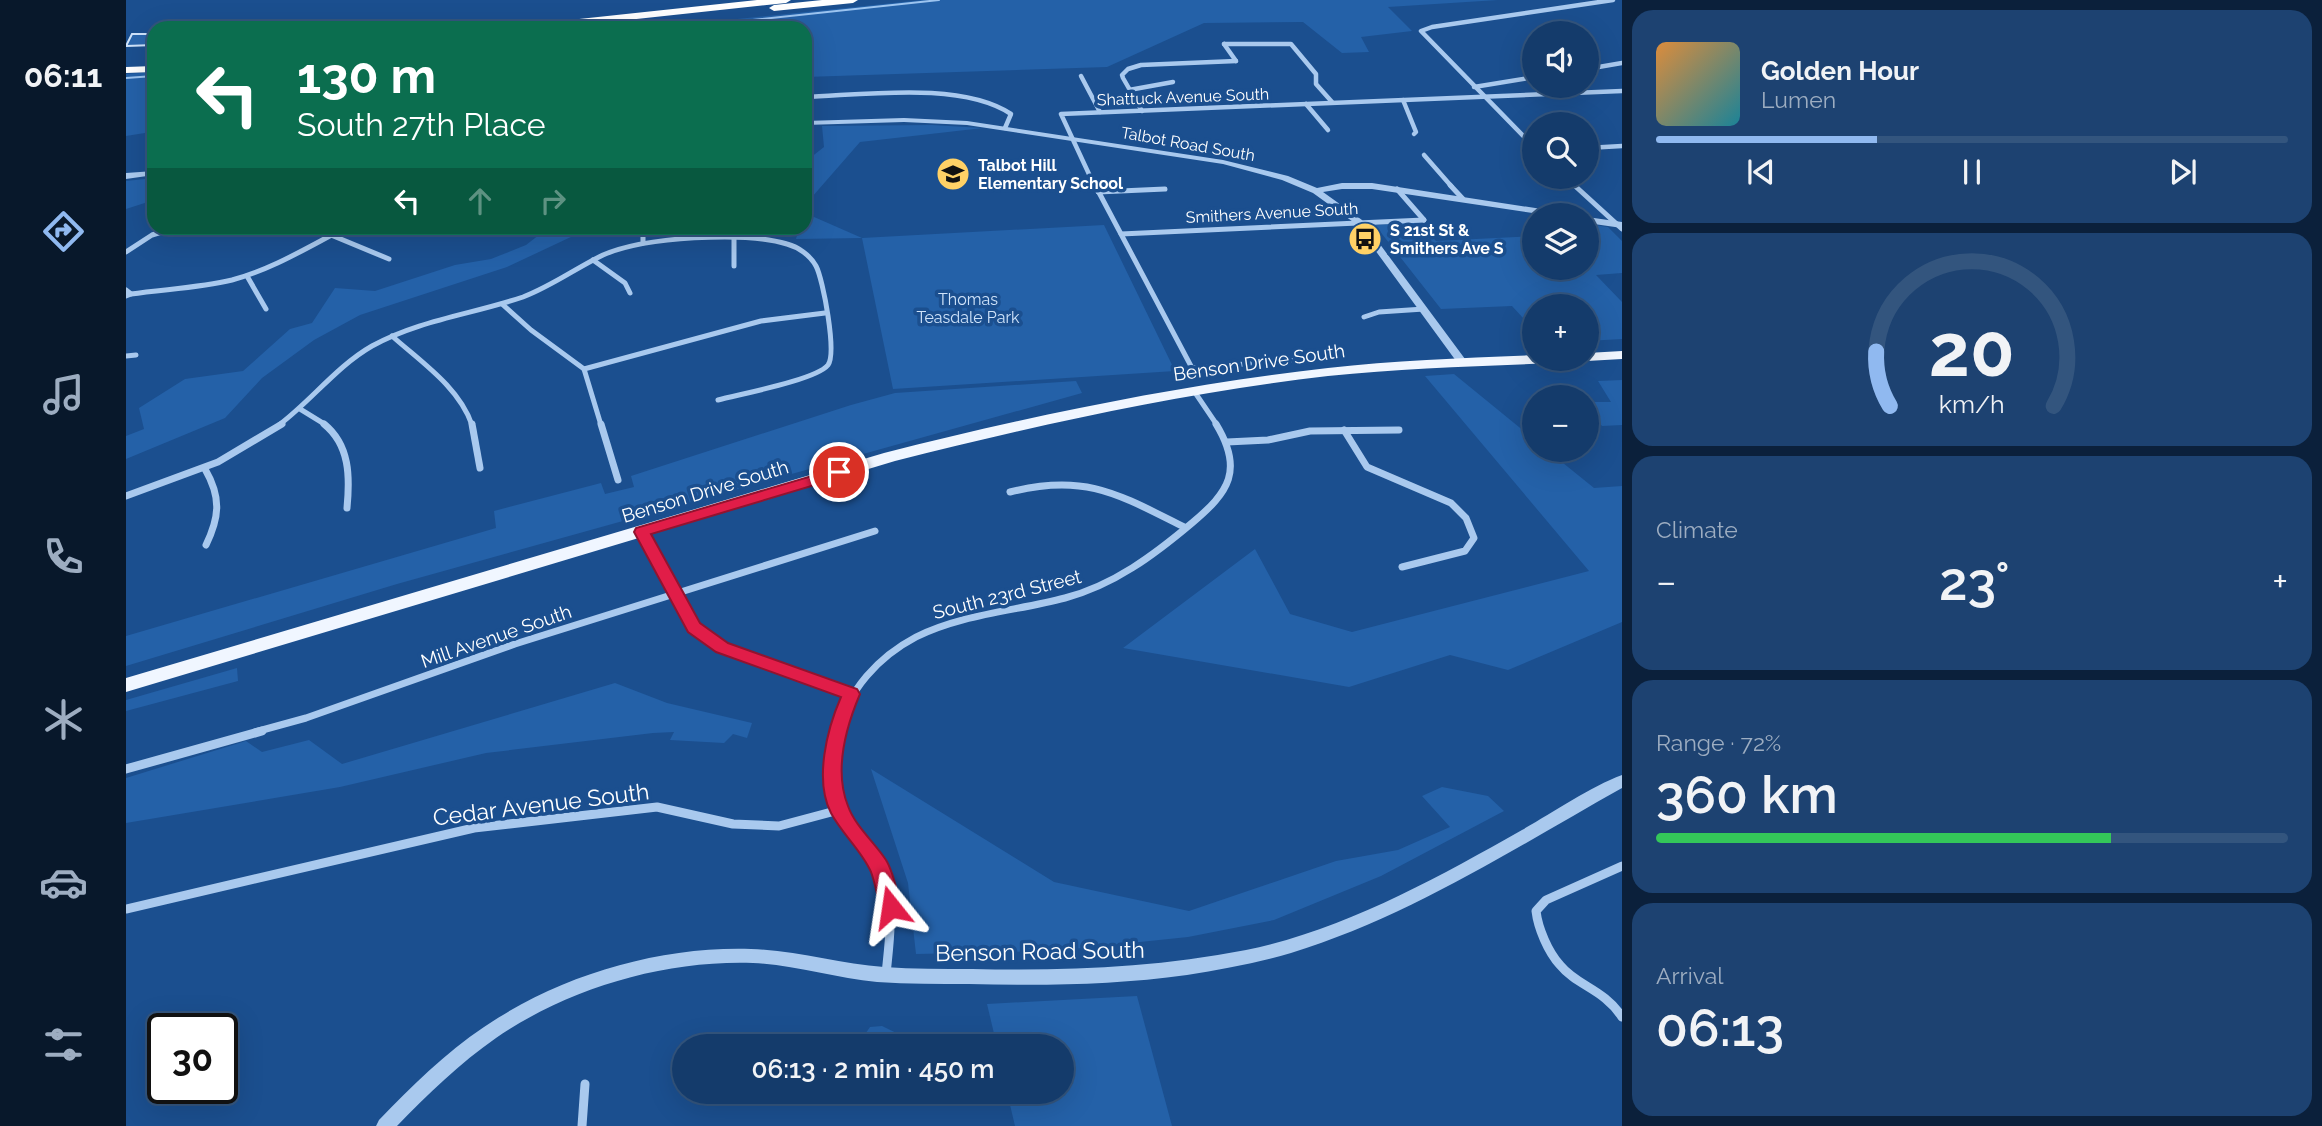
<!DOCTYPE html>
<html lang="en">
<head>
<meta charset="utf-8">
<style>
	body { margin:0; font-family:Raleway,sans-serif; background:#1d4271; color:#f1f3f6; height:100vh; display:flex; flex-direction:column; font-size:26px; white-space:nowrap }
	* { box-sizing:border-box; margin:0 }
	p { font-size:23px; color:#9dadc1 }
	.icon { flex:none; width:38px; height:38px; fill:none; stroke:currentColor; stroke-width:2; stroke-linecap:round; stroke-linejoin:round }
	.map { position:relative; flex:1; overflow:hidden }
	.drawer { display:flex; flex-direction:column; gap:10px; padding:10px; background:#0b203b; width:700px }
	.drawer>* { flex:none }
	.hud { position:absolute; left:21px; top:21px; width:665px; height:214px; border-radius:21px; box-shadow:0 7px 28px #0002,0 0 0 2px #33557e; background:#0b6e4f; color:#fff; overflow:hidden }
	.fabs { position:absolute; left:1396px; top:21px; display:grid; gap:14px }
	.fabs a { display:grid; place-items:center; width:77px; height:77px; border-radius:50%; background:#143b6b; box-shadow:0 7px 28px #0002,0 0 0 2px #33557e; font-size:35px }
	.speed { position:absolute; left:21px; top:1013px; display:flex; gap:14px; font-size:35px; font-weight:700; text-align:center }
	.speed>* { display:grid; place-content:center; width:91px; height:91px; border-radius:50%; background:#143b6b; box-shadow:0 7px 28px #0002,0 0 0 2px #33557e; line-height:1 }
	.speed .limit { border:4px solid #111; border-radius:10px; background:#fff; color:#111 }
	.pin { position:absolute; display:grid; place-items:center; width:60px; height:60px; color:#fff; margin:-30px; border:4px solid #fff; border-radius:50%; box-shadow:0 2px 7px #0007 }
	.me { position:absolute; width:77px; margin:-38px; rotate:345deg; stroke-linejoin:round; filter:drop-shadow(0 0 5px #0008) }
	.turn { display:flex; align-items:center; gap:24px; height:147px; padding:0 35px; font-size:32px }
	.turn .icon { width:91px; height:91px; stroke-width:2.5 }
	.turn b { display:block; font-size:49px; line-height:60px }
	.lanes { display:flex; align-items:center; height:66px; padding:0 35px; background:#0003; justify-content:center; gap:35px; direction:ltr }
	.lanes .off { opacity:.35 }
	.big { font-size:52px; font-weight:600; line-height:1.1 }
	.drawer .widget { flex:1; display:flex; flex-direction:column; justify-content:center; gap:10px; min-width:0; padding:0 24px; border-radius:21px; background:#1d4271 }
	.drawer .dial { align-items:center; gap:0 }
	.dial svg { height:182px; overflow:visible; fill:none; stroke:#33557e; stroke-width:7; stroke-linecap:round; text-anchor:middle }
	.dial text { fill:#f1f3f6; stroke:none }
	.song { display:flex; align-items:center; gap:21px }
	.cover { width:84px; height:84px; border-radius:10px; background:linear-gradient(135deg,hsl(30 70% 55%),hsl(190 70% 35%)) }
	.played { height:7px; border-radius:4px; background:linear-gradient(90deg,#90b9f0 35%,#33557e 35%) }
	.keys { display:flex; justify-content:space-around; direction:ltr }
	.heat { display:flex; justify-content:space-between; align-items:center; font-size:38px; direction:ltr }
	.charge { height:10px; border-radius:5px; background:linear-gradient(90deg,#34c759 72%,#33557e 0) }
	.trip { position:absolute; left:546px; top:1034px; width:402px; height:70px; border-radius:35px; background:#143b6b; box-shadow:0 7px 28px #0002,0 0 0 2px #33557e; font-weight:600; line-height:70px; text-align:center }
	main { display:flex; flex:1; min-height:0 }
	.tab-bar { display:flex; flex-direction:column; width:126px; justify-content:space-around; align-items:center; background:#08182b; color:#9dadc1 }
	.tab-bar .icon { width:49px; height:49px }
	.tab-bar .active { color:#90b9f0 }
	.tab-bar b { font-size:32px; color:#f1f3f6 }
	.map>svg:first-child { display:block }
	.green { fill:#2461a8 }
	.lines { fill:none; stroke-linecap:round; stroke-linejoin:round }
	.stream { stroke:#9cc4f0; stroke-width:2 }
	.building { fill:#2a66ad; stroke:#cfe3fa; stroke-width:2 }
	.minor-far3 { stroke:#a9c9ee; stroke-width:4.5 }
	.minor-far2 { stroke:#a9c9ee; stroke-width:5 }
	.minor-far1 { stroke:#a9c9ee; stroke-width:7 }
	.minor { stroke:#a9c9ee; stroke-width:9 }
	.tertiary { fill:#a9c9ee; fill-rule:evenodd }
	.primary { fill:#f0f6ff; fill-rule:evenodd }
	.motorway { fill:#fff; fill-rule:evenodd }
	.route { fill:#e11d48; stroke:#92132f; stroke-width:2 }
	.labels { text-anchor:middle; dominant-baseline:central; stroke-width:7; stroke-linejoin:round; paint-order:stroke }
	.far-street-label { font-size:16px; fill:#fff; stroke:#1b4f8f }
	.far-poi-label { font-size:16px; font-weight:bold; fill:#fff; stroke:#1b4f8f; text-anchor:start }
	.far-park-label { font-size:16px; fill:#cfe3fa; stroke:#1b4f8f }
	.street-label { font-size:19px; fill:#fff; stroke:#1b4f8f }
	.near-street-label { font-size:23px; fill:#fff; stroke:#1b4f8f }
</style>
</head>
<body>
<main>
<nav class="tab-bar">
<b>06:11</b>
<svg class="icon active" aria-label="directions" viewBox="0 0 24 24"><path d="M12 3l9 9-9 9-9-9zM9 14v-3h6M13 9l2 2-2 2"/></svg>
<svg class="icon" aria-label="music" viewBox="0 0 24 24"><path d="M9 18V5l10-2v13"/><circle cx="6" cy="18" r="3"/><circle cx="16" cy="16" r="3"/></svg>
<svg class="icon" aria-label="phone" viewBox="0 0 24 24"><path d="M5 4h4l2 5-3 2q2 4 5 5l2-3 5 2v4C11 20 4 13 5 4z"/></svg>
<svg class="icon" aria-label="climate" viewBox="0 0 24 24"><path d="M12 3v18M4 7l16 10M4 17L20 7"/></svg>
<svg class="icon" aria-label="car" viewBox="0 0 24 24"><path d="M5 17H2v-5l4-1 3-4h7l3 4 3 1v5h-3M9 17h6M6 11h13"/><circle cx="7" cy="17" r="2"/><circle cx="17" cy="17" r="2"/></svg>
<svg class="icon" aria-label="filters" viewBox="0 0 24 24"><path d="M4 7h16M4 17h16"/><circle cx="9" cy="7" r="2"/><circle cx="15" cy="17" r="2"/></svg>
</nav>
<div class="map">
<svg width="1496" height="1126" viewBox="0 0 1496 1126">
	<rect width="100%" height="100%" fill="#1b4f8f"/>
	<g class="green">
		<polygon points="797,0 1372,0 1262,7 1286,31 1235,37 1243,52 1216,53 1177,22 1078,23 981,67 679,77 679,28 524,28"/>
		<polygon points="28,72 28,136 25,132 0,136 0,74"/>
		<polygon points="806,125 857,128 734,142 679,205 679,162 698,147 696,126"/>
		<polygon points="28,178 28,200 0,209 0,181"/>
		<polygon points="679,213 736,238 978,225 1049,371 767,389 736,238 670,239 673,228 679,228"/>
		<polygon points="1293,222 1310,241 1409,236 1409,268 1461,268 1461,224 1482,227 1496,241 1496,273 1470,275 1496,302 1496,339 1461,341 1461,306 1409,306 1409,331 1386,306 1315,309 1249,225"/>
		<polygon points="422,228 464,228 381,267 234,315 188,340 136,378 99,418 0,459 0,436 18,429 13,408 59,379 117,371 164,329 186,323 209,288 249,291 329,265 365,259 400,245"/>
		<polygon points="1328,374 1409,440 1409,450 1421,450 1468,488 1496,486 1496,622 1382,670 1324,655 1223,687 997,648 1129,549 1164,614 1226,632 1463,571 1299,376"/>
		<polygon points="1496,380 1496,425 1476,426 1461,407 1461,402 1485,402 1472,381"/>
		<polygon points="950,381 956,393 271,584 0,666 0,636 370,528 368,511 475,483 479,494 508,487 505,476 725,405 769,393"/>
		<polygon points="111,668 112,681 0,711 0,700"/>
		<polygon points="489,683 541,703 626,723 621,738 607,734 598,743 544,740 548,732 527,733 360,753 214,787 0,823 0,778 120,741 136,752 183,740 216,764"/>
		<polygon points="745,769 928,882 1063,911 1210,861 1272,850 1324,827 1296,796 1316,787 1362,796 1378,811 1255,876 1148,920 1062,937 927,951 790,954 782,883"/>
		<polygon points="1011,996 1046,1126 889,1126 881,1092 936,1092 936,1046 871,1046 861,1004"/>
		<polygon points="756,1026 797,1046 731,1046 744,1027"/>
	</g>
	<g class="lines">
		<g class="stream">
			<polyline points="553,28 813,0"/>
			<polyline points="0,78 28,76"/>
		</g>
	</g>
	<polygon class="building" points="6,34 28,34 28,45 0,46"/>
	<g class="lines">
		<g class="minor-far3">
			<polyline points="1098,44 1165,44 1190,74 1190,84 1206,102"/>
			<polyline points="1098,44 1110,61"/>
			<polyline points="1461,69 1496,63"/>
			<polyline points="955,76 974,112"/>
			<polyline points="1348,87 1409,77"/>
			<polyline points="1003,90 1047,82"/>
			<path d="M 679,97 C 738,95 835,81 885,114 L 879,128"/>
			<polyline points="1277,100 1290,132 1288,134"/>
			<polyline points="1180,104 1202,130"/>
			<polyline points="1016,111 997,78 996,75 1002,69 1015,65 1110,61"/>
			<polyline points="1409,148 1295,31 1306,27 1487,0"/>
			<polyline points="1461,148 1496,146"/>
			<polyline points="1298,155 1326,187"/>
			<polyline points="1440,177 1450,187"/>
			<polyline points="969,187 935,114 1496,91"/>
		</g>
		<g class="minor-far2">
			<polyline points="969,185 1066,368 1172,360"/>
			<polyline points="1324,185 1337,199"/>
			<polyline points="1448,185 1496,229"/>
			<polyline points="1271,189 1298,220"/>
			<polyline points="972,192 1039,189"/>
			<polyline points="517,228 517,243"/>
			<polyline points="995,234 1298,220"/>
			<polyline points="205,235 263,259"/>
			<polyline points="608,239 608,266"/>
			<polyline points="0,252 26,235 49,228"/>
			<polyline points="467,260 499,283 504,293"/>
			<polyline points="121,276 140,309"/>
			<polyline points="0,290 5,294 0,296"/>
			<path d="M 5,294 C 39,289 73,288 106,280 C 147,269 182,247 219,228"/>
			<polyline points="376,304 405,330 458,369 475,425"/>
			<polyline points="1238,317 1253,312 1298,309"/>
			<path d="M 266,336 C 295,362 333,387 346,425"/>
			<polyline points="0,356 10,355"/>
			<polyline points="458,369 635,321 699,313"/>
			<polyline points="1068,391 1091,425"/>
			<polyline points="174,409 200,425"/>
			<path d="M 153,425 C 185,401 211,366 246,346 C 293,320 347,314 397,297 C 426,286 450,268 477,255 C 518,237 618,231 661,244 C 672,247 684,255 690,266 C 697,279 711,353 702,365 C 690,380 614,394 592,400"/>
		</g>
		<g class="minor-far1">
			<path d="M 198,424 C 224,445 224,477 221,508"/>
			<polyline points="346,424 354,468"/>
			<polyline points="475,424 492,480"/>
			<polyline points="1218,430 1241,467 1325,503 1340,518 1348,538 1339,551 1276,567"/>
			<polyline points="1101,442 1142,440 1184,431 1273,430"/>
			<path d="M 79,469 C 95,497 94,516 80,545"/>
			<path d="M 884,492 C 959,473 992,494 1058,527"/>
			<polyline points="0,496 92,462 156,424"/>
			<polyline points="516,532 568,628 596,648 725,694"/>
			<polyline points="129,732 180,718 389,644 749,531"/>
			<path d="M 712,732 C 722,690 752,657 790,637 C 836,614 890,611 939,598 C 988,585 1028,555 1066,523 C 1103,492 1118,470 1090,424"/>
		</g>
		<g class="minor">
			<path d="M 712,731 C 706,755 704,786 715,810 C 728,836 750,854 759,883 C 768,913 763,944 760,974"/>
			<polyline points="0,769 136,731"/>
			<path d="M 1496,866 L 1420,900 L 1410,911 C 1412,928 1422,952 1434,965 C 1451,986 1478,989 1496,1017"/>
			<polyline points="0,909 348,828 531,807 607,824 653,826 713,810"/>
			<polyline points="456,1126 459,1084"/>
		</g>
		<g class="tertiary">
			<polygon points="778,118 841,121 1097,160 1162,176 1191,188 1216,183 1246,183 1435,212 1439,215 1420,215 1246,189 1216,189 1197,192 1236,220 1342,363 1337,366 1333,365 1230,224 1187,193 1156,180 1097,164 841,125 778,122 679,125 679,121"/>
			<polygon points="28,171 28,175 0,179 0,173"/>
			<polygon points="1461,217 1496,222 1496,228 1461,223"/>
			<path d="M 1496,775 L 1496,788 C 1389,848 1283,917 1165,953 C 1131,963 1096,969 1061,975 C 989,985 916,986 843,984 C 813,984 782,984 751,982 C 709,978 668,965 627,963 C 538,960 443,988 370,1038 C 334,1063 302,1094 271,1126 L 250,1126 L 253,1120 C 286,1086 319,1053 358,1027 C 434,975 534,946 625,949 C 670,950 714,964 758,967 C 787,969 816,969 846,969 C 938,971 1029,968 1120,950 C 1218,930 1309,879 1396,830 C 1426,813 1464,787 1496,775 Z"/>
		</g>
		<g class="primary">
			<polygon points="1496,351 1496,359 1461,361 1455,359 1461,359 1461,353"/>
			<path d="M 1409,355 L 1409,359 L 1437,359 L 1430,363 C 1354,366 1277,368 1202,376 C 1056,393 911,425 769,461 L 0,692 L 0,678 L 758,453 C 904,416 1052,385 1202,368 C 1270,360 1340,358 1409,355 Z"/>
		</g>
		<g class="motorway">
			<polygon points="631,0 665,0 660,3 427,28 392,28 397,25"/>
			<polygon points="696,0 732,0 727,3 648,11 643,8 648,5"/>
			<polygon points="28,66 28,72 0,73 0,67"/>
		</g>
	</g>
	<path class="route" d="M 713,468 L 719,469 L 721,472 L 719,476 L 525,534 L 574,623 L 602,643 L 731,689 L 734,694 C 720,727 708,771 722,806 C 729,826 749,843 760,860 C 768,873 771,892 775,907 L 772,913 L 765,916 L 758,913 C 751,900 750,885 745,872 C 736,851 716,834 705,813 C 688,780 701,729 715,697 L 590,652 L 562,632 L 508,532 L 510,528 Z"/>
	<defs>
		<symbol id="school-disc" viewBox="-11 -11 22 22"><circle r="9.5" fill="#ffd166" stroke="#1b4f8f"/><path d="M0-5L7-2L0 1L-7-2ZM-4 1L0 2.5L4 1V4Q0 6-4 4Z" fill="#111"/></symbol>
		<symbol id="bus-disc" viewBox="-11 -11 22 22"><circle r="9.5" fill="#ffd166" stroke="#1b4f8f"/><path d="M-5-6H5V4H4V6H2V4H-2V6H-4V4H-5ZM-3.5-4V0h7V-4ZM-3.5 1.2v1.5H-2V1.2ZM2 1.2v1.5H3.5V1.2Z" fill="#111"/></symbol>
	</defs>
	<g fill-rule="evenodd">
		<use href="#school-disc" x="808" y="155" width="38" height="38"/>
		<use href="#bus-disc" x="1220" y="220" width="38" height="38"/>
	</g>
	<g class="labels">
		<g class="far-street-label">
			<text transform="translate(1057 97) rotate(-2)">Shattuck Avenue South</text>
			<text transform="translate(1062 144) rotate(10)">Talbot Road South</text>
			<text transform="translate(1146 213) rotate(-3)">Smithers Avenue South</text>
		</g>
		<g class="far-poi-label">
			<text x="852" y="165">Talbot Hill<tspan x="852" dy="18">Elementary School</tspan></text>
			<text x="1264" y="230">S 21st St &amp;<tspan x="1264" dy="18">Smithers Ave S</tspan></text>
		</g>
		<g class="far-park-label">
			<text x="842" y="299">Thomas<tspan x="842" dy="18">Teasdale Park</tspan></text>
		</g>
		<g class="street-label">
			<text transform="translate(1133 362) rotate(-8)">Benson Drive South</text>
			<text transform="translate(579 491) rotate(-17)">Benson Drive South</text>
			<text transform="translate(881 594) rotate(-14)">South 23rd Street</text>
			<text transform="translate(370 636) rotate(-19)">Mill Avenue South</text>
		</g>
		<g class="near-street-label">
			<text transform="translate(415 804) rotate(-7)">Cedar Avenue South</text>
			<text transform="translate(914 951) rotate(-1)">Benson Road South</text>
		</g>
	</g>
</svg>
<div class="fabs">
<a><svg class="icon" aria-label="sound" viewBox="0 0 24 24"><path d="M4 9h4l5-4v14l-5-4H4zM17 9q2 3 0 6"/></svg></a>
<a><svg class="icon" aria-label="search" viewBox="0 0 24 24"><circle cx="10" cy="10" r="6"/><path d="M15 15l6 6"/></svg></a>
<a><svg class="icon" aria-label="layers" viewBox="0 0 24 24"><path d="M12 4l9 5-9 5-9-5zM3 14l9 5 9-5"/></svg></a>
<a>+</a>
<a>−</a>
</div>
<div class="speed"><div class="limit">30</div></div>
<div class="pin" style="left:713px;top:472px;background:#d93025"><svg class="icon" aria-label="arrive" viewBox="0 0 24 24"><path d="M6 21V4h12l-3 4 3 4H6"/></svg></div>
<svg class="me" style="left:765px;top:907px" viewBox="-20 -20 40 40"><path d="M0-17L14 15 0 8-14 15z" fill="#e11d48" stroke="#fff" stroke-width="4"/></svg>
<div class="trip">06:13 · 2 min · 450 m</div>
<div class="hud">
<div class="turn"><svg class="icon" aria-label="left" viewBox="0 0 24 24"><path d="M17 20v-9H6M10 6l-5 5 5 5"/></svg><div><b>130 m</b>South 27th Place</div></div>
<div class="lanes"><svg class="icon" aria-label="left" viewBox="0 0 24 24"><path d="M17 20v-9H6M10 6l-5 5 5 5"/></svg><svg class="icon off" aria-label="ahead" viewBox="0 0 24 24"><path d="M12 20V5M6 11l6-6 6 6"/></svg><svg class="icon off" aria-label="right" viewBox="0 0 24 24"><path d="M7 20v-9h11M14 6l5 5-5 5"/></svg></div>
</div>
</div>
<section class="drawer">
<div class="widget">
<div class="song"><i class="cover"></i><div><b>Golden Hour</b><p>Lumen</p></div></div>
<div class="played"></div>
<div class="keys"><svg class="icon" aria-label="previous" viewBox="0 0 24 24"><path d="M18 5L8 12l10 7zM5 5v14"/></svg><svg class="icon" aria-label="pause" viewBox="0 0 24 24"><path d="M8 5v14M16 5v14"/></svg><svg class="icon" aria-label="next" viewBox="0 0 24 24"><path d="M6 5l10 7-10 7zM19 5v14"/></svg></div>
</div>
<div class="widget dial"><svg viewBox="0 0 100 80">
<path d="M14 69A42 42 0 1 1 86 69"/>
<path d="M14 69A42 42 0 0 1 8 45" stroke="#90b9f0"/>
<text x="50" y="56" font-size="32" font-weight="700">20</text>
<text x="50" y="72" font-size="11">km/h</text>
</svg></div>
<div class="widget"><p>Climate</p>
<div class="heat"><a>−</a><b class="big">23°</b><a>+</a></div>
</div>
<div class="widget"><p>Range · 72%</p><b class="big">360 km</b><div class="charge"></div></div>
<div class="widget"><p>Arrival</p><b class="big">06:13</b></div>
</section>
</main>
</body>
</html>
